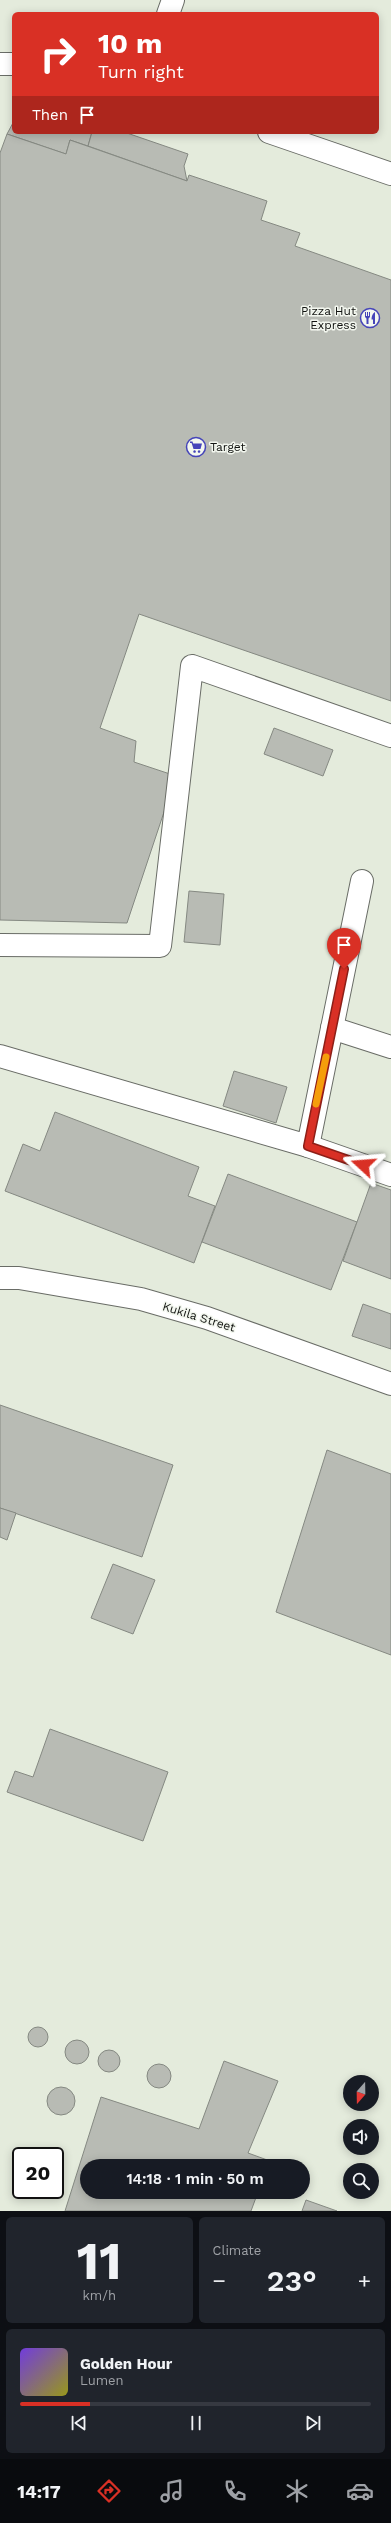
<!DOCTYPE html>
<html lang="en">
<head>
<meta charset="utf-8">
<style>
	body { margin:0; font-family:"Work Sans",sans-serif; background:#20242c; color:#f1f3f6; height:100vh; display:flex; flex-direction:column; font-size:15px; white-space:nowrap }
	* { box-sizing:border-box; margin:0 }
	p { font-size:13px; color:#9ea1a6 }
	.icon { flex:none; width:22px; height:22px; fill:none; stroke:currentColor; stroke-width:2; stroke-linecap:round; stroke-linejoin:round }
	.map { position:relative; height:2211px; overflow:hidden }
	.details { display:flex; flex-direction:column; gap:6px; padding:6px; background:#0d0f14; flex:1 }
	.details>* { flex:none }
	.top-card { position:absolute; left:12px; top:12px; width:367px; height:122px; border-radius:6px; box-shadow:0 2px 10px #0003; background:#d93025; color:#fff; overflow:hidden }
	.needle { width:26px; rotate:200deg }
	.buttons { position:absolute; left:343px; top:2075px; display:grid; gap:8px }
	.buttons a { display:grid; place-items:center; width:36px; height:36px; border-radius:50%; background:#171b24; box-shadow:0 2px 10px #0003; font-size:20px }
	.speed { position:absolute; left:12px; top:2147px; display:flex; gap:8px; font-size:20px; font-weight:700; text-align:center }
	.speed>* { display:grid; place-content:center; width:52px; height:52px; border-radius:50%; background:#171b24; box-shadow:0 2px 10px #0003; line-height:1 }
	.speed .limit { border:2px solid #111; border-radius:6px; background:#fff; color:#111 }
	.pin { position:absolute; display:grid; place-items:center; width:34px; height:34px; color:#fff; margin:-41px -17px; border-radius:50% 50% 50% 0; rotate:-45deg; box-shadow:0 0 4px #0007 }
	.pin .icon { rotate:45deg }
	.me { position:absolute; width:44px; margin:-22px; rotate:289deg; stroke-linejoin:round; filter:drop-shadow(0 0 3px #0008) }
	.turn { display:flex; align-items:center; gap:14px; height:84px; padding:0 20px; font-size:18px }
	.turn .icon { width:52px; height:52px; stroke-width:2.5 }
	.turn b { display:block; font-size:28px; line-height:34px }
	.then { display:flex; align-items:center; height:38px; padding:0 20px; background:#0003; gap:8px; font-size:15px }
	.big { font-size:30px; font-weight:600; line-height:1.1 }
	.details .card { flex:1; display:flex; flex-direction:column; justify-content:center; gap:6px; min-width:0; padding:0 14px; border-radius:6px; background:#20242c }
	.details .dial { align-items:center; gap:0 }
	.dial b { font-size:52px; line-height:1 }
	.song { display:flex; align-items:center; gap:12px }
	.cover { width:48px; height:48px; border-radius:6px; background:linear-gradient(135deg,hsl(260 70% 55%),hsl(60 70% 35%)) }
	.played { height:4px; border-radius:2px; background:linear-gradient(90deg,#d93025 20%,#363941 20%) }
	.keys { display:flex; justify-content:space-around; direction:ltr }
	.heat { display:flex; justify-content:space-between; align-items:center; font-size:22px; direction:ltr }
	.details .tiles { flex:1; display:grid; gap:6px; grid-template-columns:1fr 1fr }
	.card:last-child { grid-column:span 2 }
	.trip { position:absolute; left:80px; top:2159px; width:230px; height:40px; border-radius:20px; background:#171b24; box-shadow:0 2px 10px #0003; font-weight:600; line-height:40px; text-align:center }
	.menu { display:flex; height:64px; justify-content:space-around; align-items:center; background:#090b0e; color:#9ea1a6 }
	.menu .icon { width:28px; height:28px }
	.menu .current { color:#d93025 }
	.menu b { font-size:18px; color:#f1f3f6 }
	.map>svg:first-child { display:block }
	.built { fill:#e4ebdc; fill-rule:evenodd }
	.building { fill:#b8bbb4; stroke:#858982 }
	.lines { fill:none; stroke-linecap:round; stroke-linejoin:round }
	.minor-casing { stroke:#696c66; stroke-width:24 }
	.minor { stroke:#fff; stroke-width:22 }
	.route-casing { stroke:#8d1f18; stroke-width:10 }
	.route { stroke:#d93025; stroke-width:7 }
	.slow { stroke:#f59e0b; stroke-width:7 }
	.labels { text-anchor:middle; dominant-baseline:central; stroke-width:3; stroke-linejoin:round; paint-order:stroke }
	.poi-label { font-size:12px; fill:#111310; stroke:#f3f7ef; text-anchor:end }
	.street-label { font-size:12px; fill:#111310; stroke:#f3f7ef }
</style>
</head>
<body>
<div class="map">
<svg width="391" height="2211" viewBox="0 0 391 2211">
	<rect width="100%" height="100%" fill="#f3f7ef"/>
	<path class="built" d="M 0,0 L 391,0 L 391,2211 L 0,2211 ZM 14,14 L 377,14 L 377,132 L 14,132 ZM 350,2082 L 372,2082 L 372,2104 L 350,2104 ZM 350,2126 L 372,2126 L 372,2148 L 350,2148 ZM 21,2156 L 55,2156 L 55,2190 L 21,2190 ZM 87,2166 L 303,2166 L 303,2192 L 87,2192 ZM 350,2170 L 372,2170 L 372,2192 L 350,2192 Z"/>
	<g class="building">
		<polygon points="14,121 14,132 92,132 88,146 70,140 66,154 7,134"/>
		<polygon points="92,132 124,132 188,154 184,166 187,181 88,146"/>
		<polygon points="7,134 66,154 70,140 187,181 189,175 267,201 261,220 300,233 295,246 391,280 391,701 139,614 100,728 136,741 134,762 176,776 127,923 0,920 0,153"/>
		<polygon points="274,728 333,750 323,776 264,754"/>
		<polygon points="189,891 224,894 220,945 184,942"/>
		<polygon points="234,1071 287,1087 276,1123 223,1106"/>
		<polygon points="55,1112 199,1167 188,1196 215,1206 194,1263 5,1191 23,1144 40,1151"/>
		<polygon points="228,1174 357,1222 331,1290 202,1242"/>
		<polygon points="371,1183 391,1190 391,1279 343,1261"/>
		<polygon points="363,1304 391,1314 391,1349 352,1336"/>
		<polygon points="0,1405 173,1465 142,1557 0,1508"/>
		<polygon points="327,1450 391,1474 391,1655 276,1612"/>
		<polygon points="0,1508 16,1513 7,1540 0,1537"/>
		<polygon points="113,1564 155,1580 133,1634 91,1618"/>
		<polygon points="50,1729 168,1772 143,1841 7,1792 15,1771 33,1777"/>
		<circle cx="38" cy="2037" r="10"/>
		<circle cx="77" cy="2052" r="12"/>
		<circle cx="109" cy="2061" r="11"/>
		<polygon points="224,2061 278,2081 248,2153 270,2161 268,2166 87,2166 87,2192 258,2192 251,2211 65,2211 101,2097 199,2129"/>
		<circle cx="159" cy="2076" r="12"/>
		<circle cx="61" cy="2101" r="14"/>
		<polygon points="306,2200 337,2211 302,2211"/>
	</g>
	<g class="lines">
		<defs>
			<g id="minor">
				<polyline points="168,14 173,0"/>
				<polyline points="0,64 14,64"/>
				<polyline points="269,132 391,174"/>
				<polyline points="0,945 160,946 192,666 391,736"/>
				<polyline points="332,1028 391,1047"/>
				<polyline points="0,1056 308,1146 362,881"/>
				<polyline points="308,1146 391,1175"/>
				<polyline points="0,1278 19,1278 141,1299 207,1318 391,1384"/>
			</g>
		</defs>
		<use href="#minor" class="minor-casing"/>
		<use href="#minor" class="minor"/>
	</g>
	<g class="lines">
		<defs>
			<polyline id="route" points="344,969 308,1146 363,1165"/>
		</defs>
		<use href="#route" class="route-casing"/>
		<use href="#route" class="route"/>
		<polyline class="slow" points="316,1104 326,1057"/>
	</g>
	<defs>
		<symbol id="restaurant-ring" viewBox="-11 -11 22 22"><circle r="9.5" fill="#f3f7ef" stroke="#4544b9" stroke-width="1.5"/><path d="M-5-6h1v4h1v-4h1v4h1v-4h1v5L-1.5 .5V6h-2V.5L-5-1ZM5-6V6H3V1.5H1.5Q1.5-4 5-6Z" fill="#4544b9"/></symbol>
		<symbol id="supermarket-ring" viewBox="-11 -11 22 22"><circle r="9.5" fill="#f3f7ef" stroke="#4544b9" stroke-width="1.5"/><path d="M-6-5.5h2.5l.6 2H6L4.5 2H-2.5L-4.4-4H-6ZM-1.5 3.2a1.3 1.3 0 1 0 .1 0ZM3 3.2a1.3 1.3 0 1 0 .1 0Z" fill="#4544b9"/></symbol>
	</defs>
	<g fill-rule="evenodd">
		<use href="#restaurant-ring" x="359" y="307" width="22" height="22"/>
		<use href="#supermarket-ring" x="185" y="436" width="22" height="22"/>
	</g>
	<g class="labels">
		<g class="poi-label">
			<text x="356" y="311">Pizza Hut<tspan x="356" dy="14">Express</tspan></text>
			<text x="210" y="447" text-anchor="start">Target</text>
		</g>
		<g class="street-label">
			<text transform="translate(199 1317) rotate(17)">Kukila Street</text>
		</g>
	</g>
</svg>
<div class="buttons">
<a><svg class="needle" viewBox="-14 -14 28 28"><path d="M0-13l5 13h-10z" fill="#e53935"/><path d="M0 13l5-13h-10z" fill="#9ea1a6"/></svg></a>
<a><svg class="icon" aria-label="sound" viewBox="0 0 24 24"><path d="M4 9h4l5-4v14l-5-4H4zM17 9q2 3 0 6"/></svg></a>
<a><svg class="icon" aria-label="search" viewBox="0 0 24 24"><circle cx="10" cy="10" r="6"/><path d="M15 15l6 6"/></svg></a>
</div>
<div class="speed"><div class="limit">20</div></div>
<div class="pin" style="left:344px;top:969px;background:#d93025"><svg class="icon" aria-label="arrive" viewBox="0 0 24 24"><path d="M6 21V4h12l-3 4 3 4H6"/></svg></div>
<svg class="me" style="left:363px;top:1165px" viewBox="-20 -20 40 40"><path d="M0-17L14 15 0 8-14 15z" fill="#d93025" stroke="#fff" stroke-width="4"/></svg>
<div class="trip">14:18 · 1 min · 50 m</div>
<div class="top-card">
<div class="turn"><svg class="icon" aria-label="right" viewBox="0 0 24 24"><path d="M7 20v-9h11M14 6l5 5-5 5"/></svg><div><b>10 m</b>Turn right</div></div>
<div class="then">Then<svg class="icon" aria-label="arrive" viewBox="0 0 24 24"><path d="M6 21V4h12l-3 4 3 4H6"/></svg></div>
</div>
</div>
<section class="details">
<div class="tiles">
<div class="card dial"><b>11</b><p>km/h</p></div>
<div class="card"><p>Climate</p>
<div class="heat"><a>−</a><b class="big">23°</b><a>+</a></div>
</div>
<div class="card">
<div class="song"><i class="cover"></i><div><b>Golden Hour</b><p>Lumen</p></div></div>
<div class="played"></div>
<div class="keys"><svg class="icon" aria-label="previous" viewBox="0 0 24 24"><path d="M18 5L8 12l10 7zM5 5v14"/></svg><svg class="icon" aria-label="pause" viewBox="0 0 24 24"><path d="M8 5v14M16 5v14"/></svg><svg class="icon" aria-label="next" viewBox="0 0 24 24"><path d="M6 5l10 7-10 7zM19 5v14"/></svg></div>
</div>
</div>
</section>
<nav class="menu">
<b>14:17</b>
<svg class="icon current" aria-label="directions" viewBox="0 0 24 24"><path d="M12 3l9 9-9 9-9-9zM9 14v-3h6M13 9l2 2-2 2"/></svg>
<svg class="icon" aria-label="music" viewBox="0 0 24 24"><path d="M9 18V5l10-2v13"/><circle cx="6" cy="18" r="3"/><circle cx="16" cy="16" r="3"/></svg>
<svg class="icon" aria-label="phone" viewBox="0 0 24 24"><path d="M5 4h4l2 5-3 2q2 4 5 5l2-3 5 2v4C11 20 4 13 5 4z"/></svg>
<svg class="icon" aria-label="climate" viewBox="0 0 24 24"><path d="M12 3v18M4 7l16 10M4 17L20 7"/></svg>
<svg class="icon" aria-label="car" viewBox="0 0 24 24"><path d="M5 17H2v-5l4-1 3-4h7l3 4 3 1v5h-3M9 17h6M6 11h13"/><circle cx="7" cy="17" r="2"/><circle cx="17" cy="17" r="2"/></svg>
</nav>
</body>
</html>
